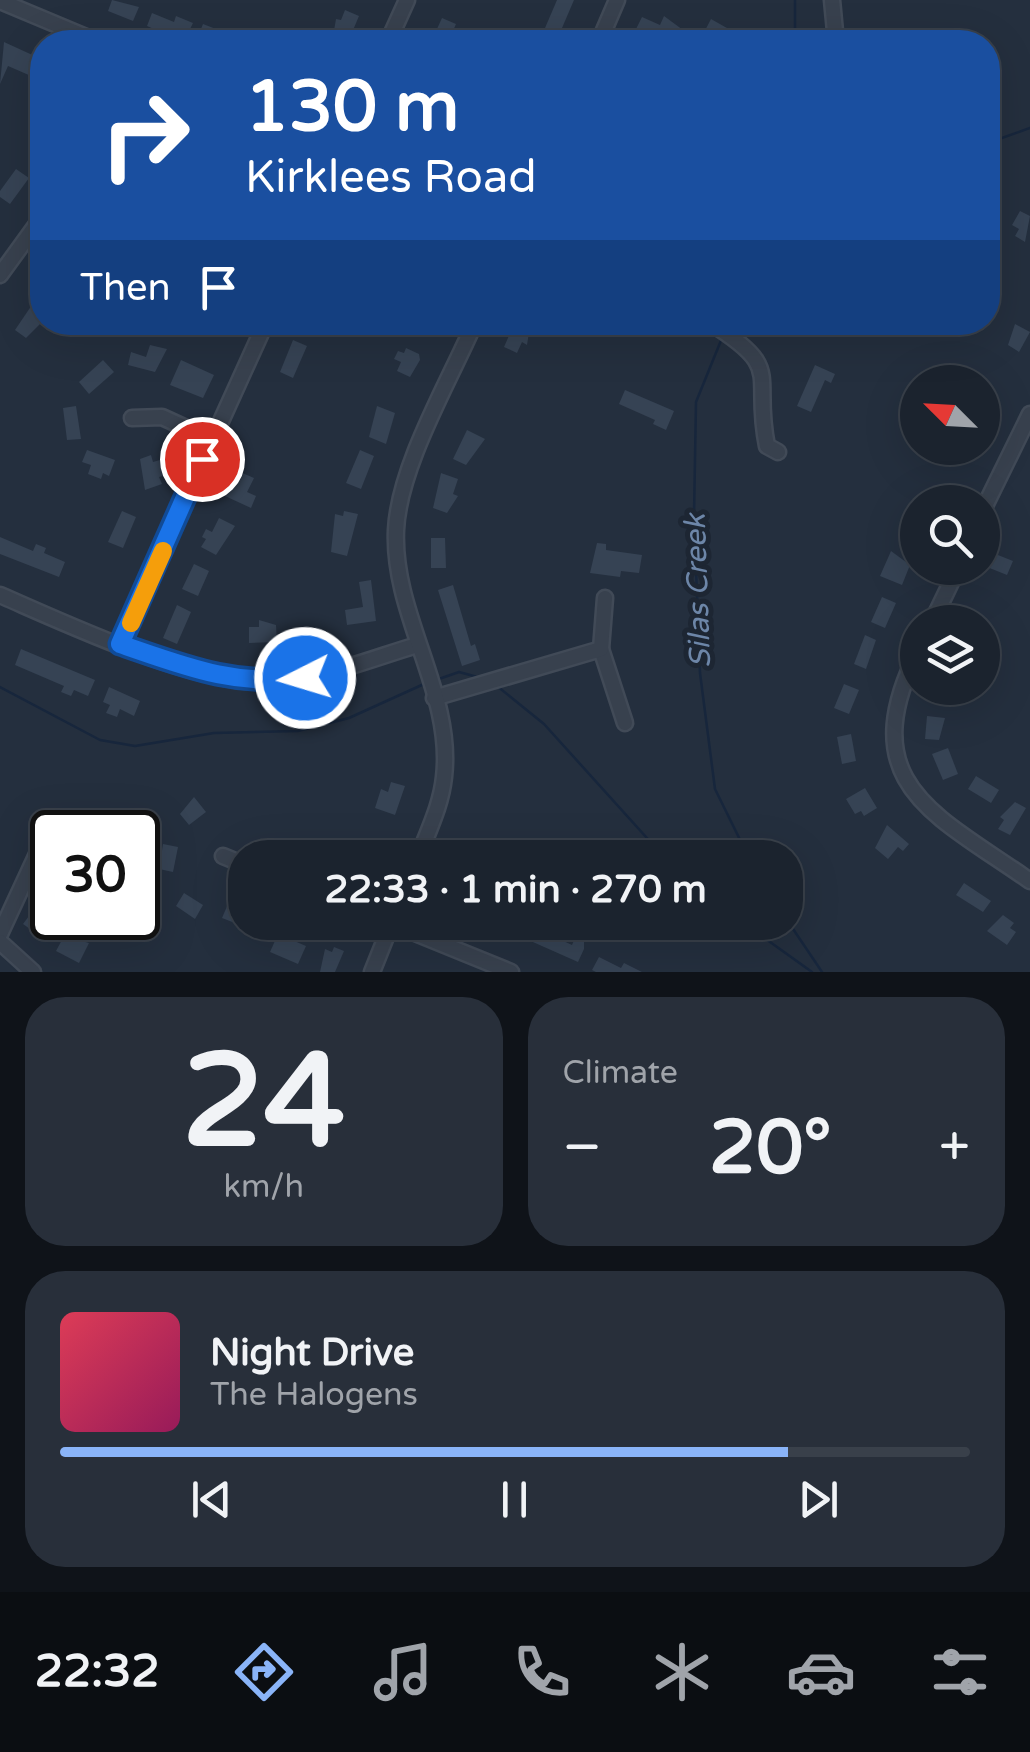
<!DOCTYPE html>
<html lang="en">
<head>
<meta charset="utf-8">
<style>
	body { margin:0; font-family:"Varela Round",sans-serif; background:#282f3a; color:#f1f3f6; height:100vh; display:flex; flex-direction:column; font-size:38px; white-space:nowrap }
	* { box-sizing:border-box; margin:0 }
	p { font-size:32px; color:#a0a4aa }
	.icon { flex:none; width:55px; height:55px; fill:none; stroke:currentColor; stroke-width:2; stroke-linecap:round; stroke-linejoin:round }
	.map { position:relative; height:972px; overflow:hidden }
	.side { display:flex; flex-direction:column; gap:25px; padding:25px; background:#0f1319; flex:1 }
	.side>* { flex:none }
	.top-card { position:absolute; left:30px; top:30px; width:970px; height:305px; border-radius:40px; box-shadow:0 10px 40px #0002,0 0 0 2px #39404a; background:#1a4fa0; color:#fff; overflow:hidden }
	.needle { width:65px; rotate:294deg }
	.buttons { position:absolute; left:900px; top:365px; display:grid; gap:20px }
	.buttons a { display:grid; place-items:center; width:100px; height:100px; border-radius:50%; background:#1b232e; box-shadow:0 10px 40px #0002,0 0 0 2px #39404a; font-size:50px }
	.speed { position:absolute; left:30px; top:810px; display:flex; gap:20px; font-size:50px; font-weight:700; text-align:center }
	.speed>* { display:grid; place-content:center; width:130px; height:130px; border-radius:50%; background:#1b232e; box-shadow:0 10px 40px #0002,0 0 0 2px #39404a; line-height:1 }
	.speed .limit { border:5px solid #111; border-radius:15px; background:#fff; color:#111 }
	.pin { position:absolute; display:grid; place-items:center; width:85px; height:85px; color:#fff; margin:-42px; border:5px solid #fff; border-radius:50%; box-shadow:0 2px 10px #0007 }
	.me { position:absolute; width:110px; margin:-55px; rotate:265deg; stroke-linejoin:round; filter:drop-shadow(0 0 8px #0008) }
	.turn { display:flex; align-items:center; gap:35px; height:210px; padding:0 50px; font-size:45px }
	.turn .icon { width:130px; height:130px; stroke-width:2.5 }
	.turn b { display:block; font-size:70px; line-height:85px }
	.then { display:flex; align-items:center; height:95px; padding:0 50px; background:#0003; gap:20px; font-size:38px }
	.big { font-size:75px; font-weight:700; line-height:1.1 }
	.side .tile { flex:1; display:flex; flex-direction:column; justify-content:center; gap:15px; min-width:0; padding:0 35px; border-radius:40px; background:#282f3a }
	.side .dial { align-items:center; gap:0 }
	.dial b { font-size:130px; line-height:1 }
	.song { display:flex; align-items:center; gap:30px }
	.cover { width:120px; height:120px; border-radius:15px; background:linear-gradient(135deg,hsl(350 70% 55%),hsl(330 70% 35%)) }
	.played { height:10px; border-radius:5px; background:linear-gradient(90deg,#8ab4f8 80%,#39404a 80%) }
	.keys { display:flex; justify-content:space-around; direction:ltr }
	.heat { display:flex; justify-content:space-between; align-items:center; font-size:55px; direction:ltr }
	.side .tiles { flex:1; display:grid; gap:25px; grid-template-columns:1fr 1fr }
	.tile:last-child { grid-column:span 2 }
	.trip { position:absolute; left:228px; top:840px; width:575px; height:100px; border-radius:40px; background:#1b232e; box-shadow:0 10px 40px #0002,0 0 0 2px #39404a; font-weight:700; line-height:100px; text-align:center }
	.tab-bar { display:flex; height:160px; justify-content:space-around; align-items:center; background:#0b0e12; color:#a0a4aa }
	.tab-bar .icon { width:70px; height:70px }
	.tab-bar .current { color:#8ab4f8 }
	.tab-bar b { font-size:45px; color:#f1f3f6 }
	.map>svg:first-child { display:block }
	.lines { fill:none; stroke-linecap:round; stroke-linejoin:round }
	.stream { stroke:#17263c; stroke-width:2.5 }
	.building { fill:#364354 }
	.minor-casing { stroke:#414a57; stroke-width:19 }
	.minor { stroke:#38414e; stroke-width:14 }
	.route-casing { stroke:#114b97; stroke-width:25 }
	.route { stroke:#1a73e8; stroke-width:18 }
	.slow { stroke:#f59e0b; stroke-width:18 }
	.labels { text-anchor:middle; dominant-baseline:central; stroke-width:10; stroke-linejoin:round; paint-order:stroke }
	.water-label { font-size:30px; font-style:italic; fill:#6d86a8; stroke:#1d2633 }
</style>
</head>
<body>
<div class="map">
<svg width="1030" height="972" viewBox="0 0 1030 972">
	<rect width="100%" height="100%" fill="#242f3e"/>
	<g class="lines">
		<g class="stream">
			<polyline points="795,42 795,0"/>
			<polyline points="988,143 1030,128"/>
			<polyline points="722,338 696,402 694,516 700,673 715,789 749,858"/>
			<polyline points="436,680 459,672 481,678"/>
			<polyline points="497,686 544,724 665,858"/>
			<polyline points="0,687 100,740 135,746 214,733 298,731 349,718 424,684"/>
			<polyline points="785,917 822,972"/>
			<polyline points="742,922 812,972"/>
		</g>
	</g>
	<g class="building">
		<polygon points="112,0 139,7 133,21 108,11"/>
		<polygon points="557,0 574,0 556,42 539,42"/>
		<polygon points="345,10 359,16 348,42 332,42 336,19 341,20"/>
		<polygon points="152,13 174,22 176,16 193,23 187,35 178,31 174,38 147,26"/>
		<polygon points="664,16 683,30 677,42 660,42 635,31 642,17 660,25"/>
		<polygon points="442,18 456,24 448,42 431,42"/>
		<polygon points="711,19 734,32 728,42 699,42"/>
		<polygon points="203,24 234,36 231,42 199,34"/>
		<polygon points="4,42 39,58 31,76 8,66 0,84"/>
		<polygon points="16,169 29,178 10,204 0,197 0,191"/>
		<polygon points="1020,211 1030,216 1025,242 1015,236 1019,229 1012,225"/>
		<polygon points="42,290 42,322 26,338 15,330"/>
		<polygon points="515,322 530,326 527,345 522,342 517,353 504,347"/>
		<polygon points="1015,324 1030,332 1019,352 1008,345"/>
		<polygon points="293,340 307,346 293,378 280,372"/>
		<polygon points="150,345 167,349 155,372 128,365 131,352 146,357"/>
		<polygon points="406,348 419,354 420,360 410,377 397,371 401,362 394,359 398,351 404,353"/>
		<polygon points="103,360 114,372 89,394 79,382"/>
		<polygon points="181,360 214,375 203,398 170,385"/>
		<polygon points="815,365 835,374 831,383 825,380 811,412 797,406"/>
		<polygon points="625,390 674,411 666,430 653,424 655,420 619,404"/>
		<polygon points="76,406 81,439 67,440 63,408"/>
		<polygon points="377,406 395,413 386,444 369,437"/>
		<polygon points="467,430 485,439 466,465 453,459"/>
		<polygon points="87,450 115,460 109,476 103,473 101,479 88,474 91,465 82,462"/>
		<polygon points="360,450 374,456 361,489 346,483"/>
		<polygon points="151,455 153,462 160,460 166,475 159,477 162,484 145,490 140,459"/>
		<polygon points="240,472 254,478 247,492 256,496 251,508 225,496"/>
		<polygon points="441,473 458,479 453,494 458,496 447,513 433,508"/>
		<polygon points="122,511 136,517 123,548 108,542"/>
		<polygon points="344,511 358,514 347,556 331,552 335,514 343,516"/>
		<polygon points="219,518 235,526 216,555 201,547 206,539 202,537 206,529 212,532"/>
		<polygon points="0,537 33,551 36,544 46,548 44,553 65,562 59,577 0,554"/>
		<polygon points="431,538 445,538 446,568 431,568"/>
		<polygon points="597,543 606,544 606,550 642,555 639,573 621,571 620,577 590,573"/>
		<polygon points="891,551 910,565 902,585 880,576"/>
		<polygon points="993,553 1013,561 1007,575 987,567"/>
		<polygon points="194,564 209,571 198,596 182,589"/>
		<polygon points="371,580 376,621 347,625 345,610 363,607 359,582"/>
		<polygon points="453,585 471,646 475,644 480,660 462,666 438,590"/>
		<polygon points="882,597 896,603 885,628 871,622"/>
		<polygon points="177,605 191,612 177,644 163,638"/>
		<polygon points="259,620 276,625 277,642 249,643 249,627 259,627"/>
		<polygon points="865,635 876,640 866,669 854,664"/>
		<polygon points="21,649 95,680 88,696 74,690 71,696 61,692 64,686 15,665"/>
		<polygon points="844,684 859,690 849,714 834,708"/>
		<polygon points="109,687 140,701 134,716 120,709 117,717 106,713 110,705 103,702"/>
		<polygon points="927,716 945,718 939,740 925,739"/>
		<polygon points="851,734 856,761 842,764 837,737"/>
		<polygon points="948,748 958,774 943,780 932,754"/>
		<polygon points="976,776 999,790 991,803 968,789"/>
		<polygon points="391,782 405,786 395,815 375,808 381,789 388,792"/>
		<polygon points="865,788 877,808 864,816 861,811 855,814 846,799"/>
		<polygon points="194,797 206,812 189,825 180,814"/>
		<polygon points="1015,802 1026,808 1010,835 998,829 1004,820 1000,817"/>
		<polygon points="887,825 909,844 903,851 898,847 888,859 875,848"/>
		<polygon points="163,844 178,847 173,872 159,869"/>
		<polygon points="964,883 991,901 983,912 956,895"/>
		<polygon points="184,893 203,905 195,919 176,906"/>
		<polygon points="228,904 245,910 245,927 222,918"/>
		<polygon points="32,912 53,927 44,939 23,924"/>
		<polygon points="1003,915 1014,923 1010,928 1016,932 1007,945 987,931"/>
		<polygon points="488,922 522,922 572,945 575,938 584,942 584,949 578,962"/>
		<polygon points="278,934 306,946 298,964 270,952"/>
		<polygon points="64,936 89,943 79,963 56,951"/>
		<polygon points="334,947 344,951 335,972 320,972 325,949 332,952"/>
		<polygon points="599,957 621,968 624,963 642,972 596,972 592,970"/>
	</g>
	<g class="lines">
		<defs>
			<g id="minor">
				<polyline points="832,0 836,42"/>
				<polyline points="0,1 98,42"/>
				<polyline points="388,42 407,0"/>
				<polyline points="599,42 617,0"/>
				<polyline points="0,275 42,217"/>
				<path d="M 709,322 C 786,370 752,372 767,446 L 778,452"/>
				<polyline points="132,418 162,417 210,439"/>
				<polyline points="982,512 1030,414"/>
				<path d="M 0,595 C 69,625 188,681 261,682 C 313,683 367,660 417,645"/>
				<polyline points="932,622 958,568"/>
				<polyline points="120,644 266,322"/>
				<polyline points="601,649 625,723"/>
				<path d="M 918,651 C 852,784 935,814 1030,881"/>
				<polyline points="434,698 601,649 605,598"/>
				<polyline points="223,856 245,865"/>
				<path d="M 418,858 C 428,831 441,806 444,777 C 454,693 392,615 396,530 C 399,466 449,382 475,322"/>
				<polyline points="388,922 511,972"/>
				<polyline points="0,934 38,852"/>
				<polyline points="0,942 33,972"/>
				<polyline points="372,972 392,922"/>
			</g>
		</defs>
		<use href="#minor" class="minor-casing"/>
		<use href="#minor" class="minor"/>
	</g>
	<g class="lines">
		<defs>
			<path id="route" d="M 202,459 L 120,644 C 187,667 233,686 305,678"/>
		</defs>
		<use href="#route" class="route-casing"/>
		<use href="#route" class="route"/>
		<polyline class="slow" points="131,623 163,551"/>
	</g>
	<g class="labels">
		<g class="water-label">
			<text transform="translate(698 591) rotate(-92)">Silas Creek</text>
		</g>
	</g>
</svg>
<div class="buttons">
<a><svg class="needle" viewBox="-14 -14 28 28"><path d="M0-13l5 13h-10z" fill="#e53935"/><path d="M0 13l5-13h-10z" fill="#a0a4aa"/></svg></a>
<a><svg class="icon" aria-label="search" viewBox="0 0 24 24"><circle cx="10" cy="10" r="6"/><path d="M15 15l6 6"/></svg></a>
<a><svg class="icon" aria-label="layers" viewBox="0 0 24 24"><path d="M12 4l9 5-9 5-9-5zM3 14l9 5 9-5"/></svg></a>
</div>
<div class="speed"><div class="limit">30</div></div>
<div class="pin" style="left:202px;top:459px;background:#d93025"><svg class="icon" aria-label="arrive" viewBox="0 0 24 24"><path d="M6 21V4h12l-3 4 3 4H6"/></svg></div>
<svg class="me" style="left:305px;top:678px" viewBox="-20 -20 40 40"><circle r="17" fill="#1a73e8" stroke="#fff" stroke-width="3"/><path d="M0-11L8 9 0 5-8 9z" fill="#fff"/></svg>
<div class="trip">22:33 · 1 min · 270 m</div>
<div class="top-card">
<div class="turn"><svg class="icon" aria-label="right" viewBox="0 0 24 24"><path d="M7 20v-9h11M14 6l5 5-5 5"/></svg><div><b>130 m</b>Kirklees Road</div></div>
<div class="then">Then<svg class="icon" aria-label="arrive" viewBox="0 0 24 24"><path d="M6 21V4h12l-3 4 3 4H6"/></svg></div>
</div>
</div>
<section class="side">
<div class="tiles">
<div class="tile dial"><b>24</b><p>km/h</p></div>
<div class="tile"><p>Climate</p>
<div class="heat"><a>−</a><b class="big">20°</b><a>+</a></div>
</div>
<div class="tile">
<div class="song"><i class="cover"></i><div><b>Night Drive</b><p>The Halogens</p></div></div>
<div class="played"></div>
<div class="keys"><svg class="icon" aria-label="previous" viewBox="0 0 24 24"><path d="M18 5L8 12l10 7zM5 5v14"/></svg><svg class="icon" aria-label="pause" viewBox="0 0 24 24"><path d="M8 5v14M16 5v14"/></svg><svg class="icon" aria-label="next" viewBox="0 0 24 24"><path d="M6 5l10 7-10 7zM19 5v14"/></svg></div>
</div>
</div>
</section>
<nav class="tab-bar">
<b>22:32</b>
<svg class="icon current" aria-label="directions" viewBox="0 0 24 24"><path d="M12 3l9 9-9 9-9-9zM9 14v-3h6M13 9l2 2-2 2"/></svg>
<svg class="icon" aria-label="music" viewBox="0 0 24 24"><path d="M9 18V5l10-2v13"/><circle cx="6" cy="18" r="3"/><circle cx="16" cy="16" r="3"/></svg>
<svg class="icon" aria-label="phone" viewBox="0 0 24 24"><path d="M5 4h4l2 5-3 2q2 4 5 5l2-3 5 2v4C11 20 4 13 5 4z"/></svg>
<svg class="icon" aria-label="climate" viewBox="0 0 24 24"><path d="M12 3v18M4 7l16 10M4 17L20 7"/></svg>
<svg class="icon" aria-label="car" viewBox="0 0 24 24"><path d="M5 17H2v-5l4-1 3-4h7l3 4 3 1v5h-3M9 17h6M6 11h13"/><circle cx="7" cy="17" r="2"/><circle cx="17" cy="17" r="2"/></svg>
<svg class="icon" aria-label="filters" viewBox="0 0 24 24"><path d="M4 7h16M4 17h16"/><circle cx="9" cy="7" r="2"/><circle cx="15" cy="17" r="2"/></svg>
</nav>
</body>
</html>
